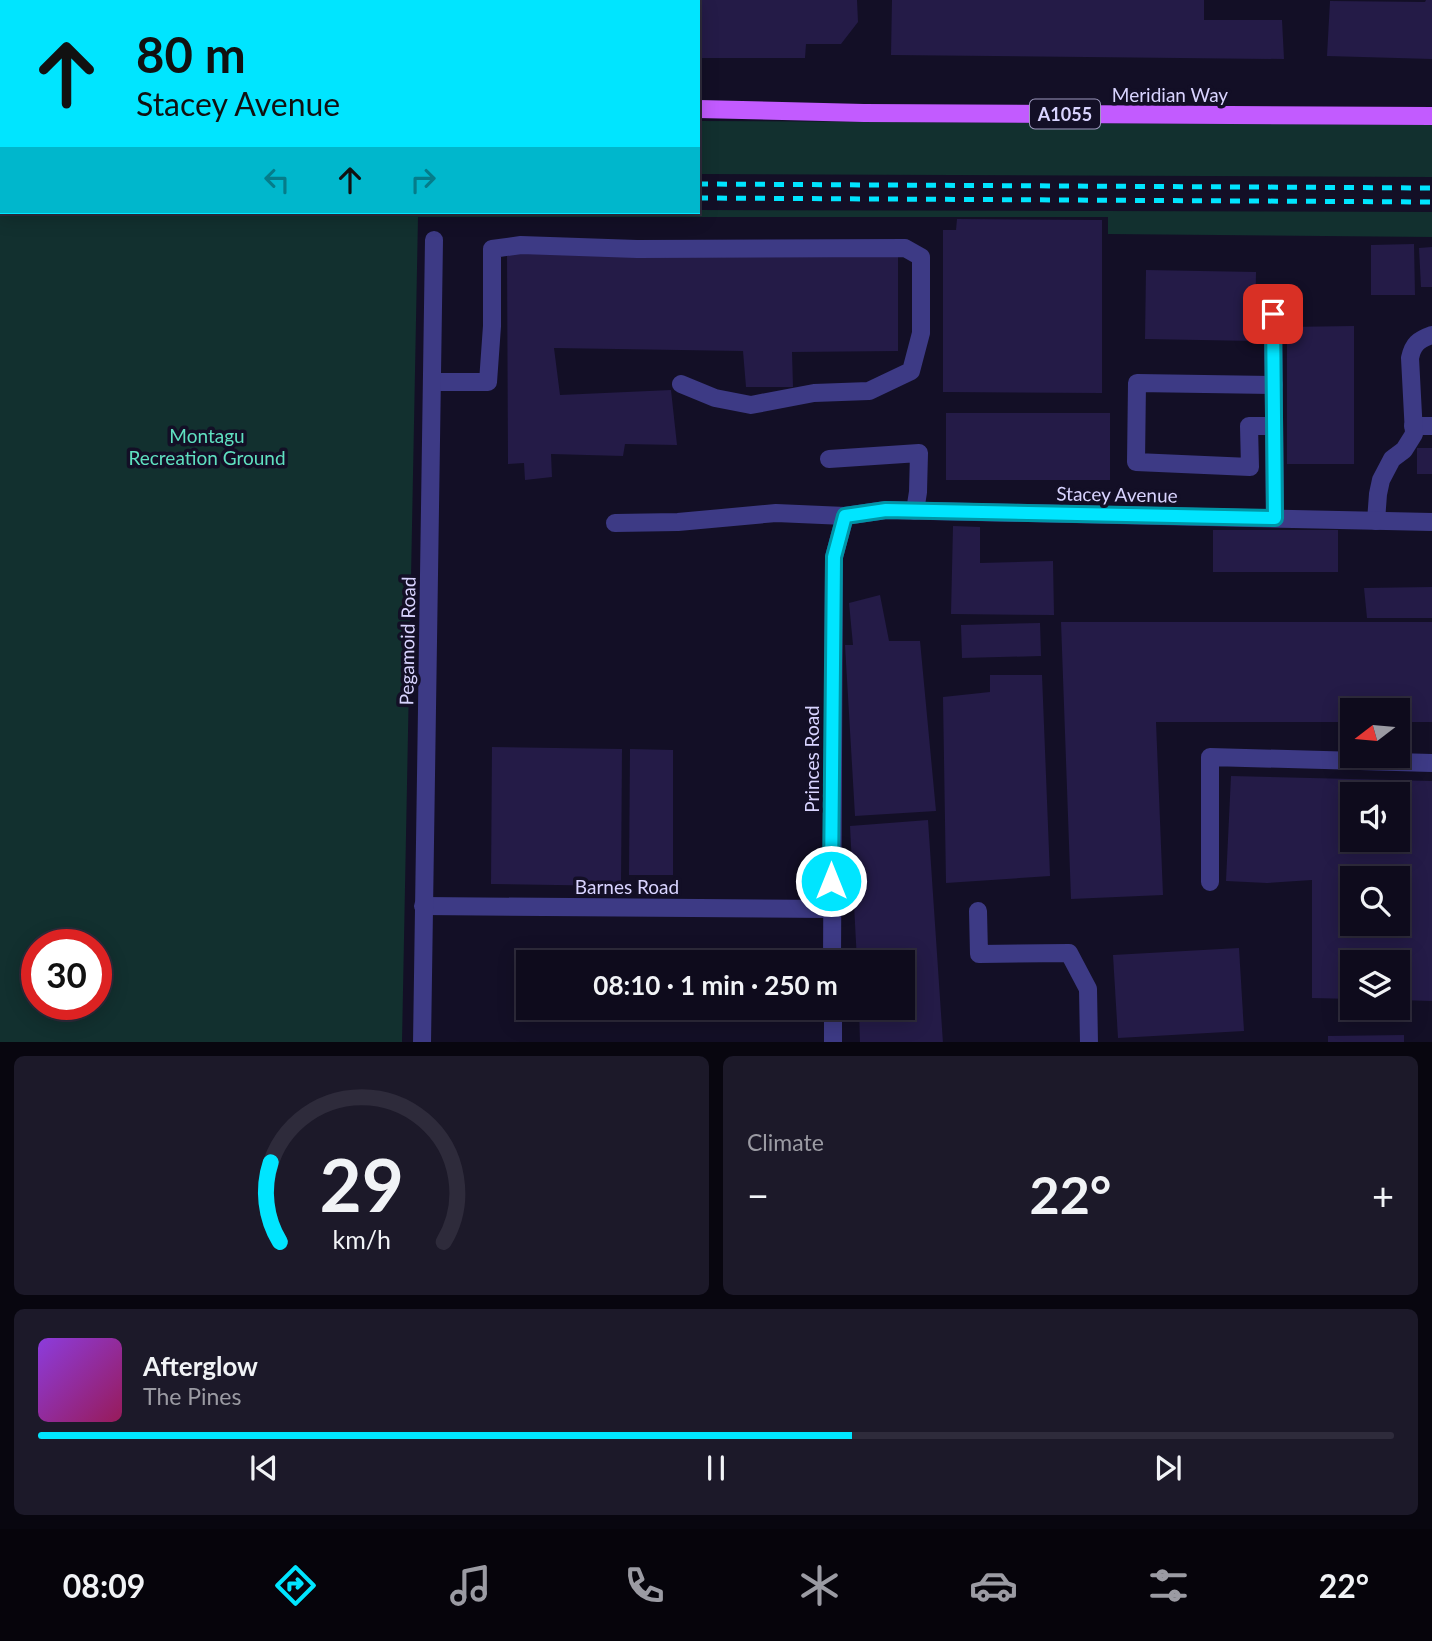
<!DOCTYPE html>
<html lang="en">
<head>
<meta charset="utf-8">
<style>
	body { margin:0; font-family:Lato,sans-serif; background:#1c1929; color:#f1f3f6; height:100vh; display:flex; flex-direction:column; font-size:26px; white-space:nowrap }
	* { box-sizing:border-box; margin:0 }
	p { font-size:23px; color:#9b9ba3 }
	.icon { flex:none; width:38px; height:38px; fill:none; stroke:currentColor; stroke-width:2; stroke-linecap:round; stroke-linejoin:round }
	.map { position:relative; height:1042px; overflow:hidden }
	.sheet { display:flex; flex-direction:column; gap:14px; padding:14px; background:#08060f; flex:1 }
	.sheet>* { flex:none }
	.banner { position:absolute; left:0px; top:0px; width:700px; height:214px; box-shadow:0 4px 18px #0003,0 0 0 2px #2e2b3b; background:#00e5ff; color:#111; overflow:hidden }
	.needle { width:46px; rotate:254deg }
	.controls { position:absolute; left:1340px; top:698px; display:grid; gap:14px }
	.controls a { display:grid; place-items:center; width:70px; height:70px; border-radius:0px; background:#0e0b1c; box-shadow:0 4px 18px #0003,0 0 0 2px #2e2b3b; font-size:35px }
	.speed { position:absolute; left:21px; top:929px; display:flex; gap:14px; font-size:35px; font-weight:700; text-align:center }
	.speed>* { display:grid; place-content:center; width:91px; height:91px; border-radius:50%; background:#0e0b1c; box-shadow:0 4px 18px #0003,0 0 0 2px #2e2b3b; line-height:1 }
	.speed .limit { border:10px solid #d22; background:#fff; color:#111 }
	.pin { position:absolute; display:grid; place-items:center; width:60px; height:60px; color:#fff; margin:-30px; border-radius:14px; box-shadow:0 4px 10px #0006 }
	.me { position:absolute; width:77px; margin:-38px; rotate:0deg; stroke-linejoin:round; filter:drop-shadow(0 0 5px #0008) }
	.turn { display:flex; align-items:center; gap:24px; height:147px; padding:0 21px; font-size:32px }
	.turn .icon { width:91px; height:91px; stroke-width:2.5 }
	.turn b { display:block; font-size:49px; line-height:60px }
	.lanes { display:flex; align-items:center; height:66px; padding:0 21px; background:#0003; justify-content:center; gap:35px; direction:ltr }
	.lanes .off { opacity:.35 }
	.big { font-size:52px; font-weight:700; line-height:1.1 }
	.sheet .widget { flex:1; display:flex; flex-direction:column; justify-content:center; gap:10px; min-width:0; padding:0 24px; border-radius:10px; background:#1c1929 }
	.sheet .dial { align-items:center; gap:0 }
	.dial svg { height:182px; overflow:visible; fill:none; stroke:#2e2b3b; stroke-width:7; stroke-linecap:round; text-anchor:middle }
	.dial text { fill:#f1f3f6; stroke:none }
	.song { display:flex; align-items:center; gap:21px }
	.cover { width:84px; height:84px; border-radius:10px; background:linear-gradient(135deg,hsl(270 70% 55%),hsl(330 70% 35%)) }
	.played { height:7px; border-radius:4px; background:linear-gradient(90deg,#00e5ff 60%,#2e2b3b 60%) }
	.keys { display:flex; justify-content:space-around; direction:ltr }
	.heat { display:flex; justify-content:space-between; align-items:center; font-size:38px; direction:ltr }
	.sheet .tiles { flex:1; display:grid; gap:14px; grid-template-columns:1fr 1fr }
	.widget:last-child { grid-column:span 2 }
	.trip { position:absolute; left:516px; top:950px; width:399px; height:70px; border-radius:0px; background:#0e0b1c; box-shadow:0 4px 18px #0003,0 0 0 2px #2e2b3b; font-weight:700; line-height:70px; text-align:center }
	.dock { display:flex; height:112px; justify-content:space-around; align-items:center; background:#06040b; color:#9b9ba3 }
	.dock .icon { width:49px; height:49px }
	.dock .current { color:#00e5ff }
	.dock b { font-size:32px; color:#f1f3f6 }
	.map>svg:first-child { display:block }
	.green { fill:#12302f; fill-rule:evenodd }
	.building { fill:#241b47; fill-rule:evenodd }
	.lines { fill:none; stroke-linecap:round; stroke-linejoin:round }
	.minor { stroke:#3d3a85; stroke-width:18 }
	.major { stroke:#c25bff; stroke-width:18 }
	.rail { stroke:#00e5ff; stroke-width:5; stroke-dasharray:10 9; stroke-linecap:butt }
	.route-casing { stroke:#0095a6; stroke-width:18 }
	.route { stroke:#00e5ff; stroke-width:12 }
	.labels { text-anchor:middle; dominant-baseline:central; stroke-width:7; stroke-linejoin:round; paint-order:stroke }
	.shield { fill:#130f26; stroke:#9e99be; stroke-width:2 }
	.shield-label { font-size:18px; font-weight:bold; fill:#d9d4ff }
	.street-label { font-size:19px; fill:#d9d4ff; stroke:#130f26 }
	.park-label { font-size:19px; fill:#5fe0c0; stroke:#130f26 }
</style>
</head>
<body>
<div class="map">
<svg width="1432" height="1043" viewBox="0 0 1432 1043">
	<rect width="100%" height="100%" fill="#130f26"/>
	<g class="green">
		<polygon points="698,121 1432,125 1432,177 698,174"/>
		<path d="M 0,207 L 2,207 L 2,212 L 698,212 L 698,210 L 1432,212 L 1432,237 L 1108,234 L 1108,217 L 418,217 L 402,1042 L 0,1043 ZM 37,945 L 96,945 L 96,1004 L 37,1004 Z"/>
	</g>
	<g class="building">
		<polygon points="698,0 857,0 858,22 841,44 806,44 805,58 698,58"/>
		<polygon points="892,0 1204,0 1204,20 1282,20 1284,59 891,55"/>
		<polygon points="1426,0 1432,0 1432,59 1327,56 1330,1 1425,2"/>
		<polygon points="957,219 1102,220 1102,393 943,392 943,230 956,230"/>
		<polygon points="1414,244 1415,295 1371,295 1371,245"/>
		<polygon points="1432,247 1432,287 1421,287 1419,248"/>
		<polygon points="507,254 898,254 898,351 792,352 793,387 746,387 743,351 554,348 560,395 671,390 677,445 625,444 623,456 551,454 552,477 525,480 524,463 508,464"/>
		<polygon points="1146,270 1256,272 1255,341 1145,339"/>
		<polygon points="1354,326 1354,464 1287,464 1287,327"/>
		<rect x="946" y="413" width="164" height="67"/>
		<rect x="1417" y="448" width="15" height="26"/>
		<polygon points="953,526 980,527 980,563 1053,561 1054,615 951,614"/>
		<rect x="1213" y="530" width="125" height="42"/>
		<polygon points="1432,587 1432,618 1367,618 1364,588"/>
		<polygon points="880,595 889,641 920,641 936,811 855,816 845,645 853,645 849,603"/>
		<polygon points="1061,622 1432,622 1432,722 1398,722 1398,710 1353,710 1353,722 1156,722 1163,895 1071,899"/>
		<polygon points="1040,623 1041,656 962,658 961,625"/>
		<polygon points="990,675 1042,675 1050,876 946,883 943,697 990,692"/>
		<polygon points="492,747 622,749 621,886 491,884"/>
		<polygon points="630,749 673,750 673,875 629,875"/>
		<path d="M 1231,776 L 1432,781 L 1432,1001 L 1398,1000 L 1398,962 L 1353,962 L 1353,999 L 1312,998 L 1312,880 L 1267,883 L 1226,881 ZM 1353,794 L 1398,794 L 1398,840 L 1353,840 ZM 1353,878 L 1398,878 L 1398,924 L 1353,924 Z"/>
		<polygon points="928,820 943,1043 860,1043 859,1008 903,1008 903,962 857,962 850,826"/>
		<polygon points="1239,948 1244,1031 1118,1038 1113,955"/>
		<polygon points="1404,1035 1404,1043 1328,1043 1328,1036"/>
	</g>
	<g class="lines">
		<g class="minor">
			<polyline points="363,2 363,0"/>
			<polyline points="1273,314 1275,518"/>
			<polyline points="433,382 488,382 492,326 492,249 521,245 637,249 905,248 921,257 921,333 911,371 869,391 814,393 751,405 715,398 681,384"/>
			<polyline points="1274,385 1137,383 1136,462 1250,467 1249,426 1274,426"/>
			<polyline points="1413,426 1432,426"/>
			<polyline points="829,459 919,453 918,492 915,511"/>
			<path d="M 1376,521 L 1378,494 L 1381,480 L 1392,459 L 1404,450 L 1414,434 L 1410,358 C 1413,344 1418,340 1432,335"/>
			<polyline points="615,523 678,522 776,513 845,516"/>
			<polyline points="1210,882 1210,757 1432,763"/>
			<polyline points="423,906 831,909"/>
			<polyline points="978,911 979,954 1069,953 1088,989 1089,1043"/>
			<polyline points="832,962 834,557 845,516 886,510 1432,522"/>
			<polyline points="833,1008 833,1043"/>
			<polyline points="422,1043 434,240"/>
		</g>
		<g class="major">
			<polyline points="0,98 2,98"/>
			<polyline points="698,109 864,113 1432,116"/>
		</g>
		<g class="rail">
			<polyline points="0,181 2,181"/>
			<polyline points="698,184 1432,188"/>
			<polyline points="0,195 2,195"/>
			<polyline points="698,198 1432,202"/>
		</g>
	</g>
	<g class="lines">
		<defs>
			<polyline id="route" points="831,881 834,557 845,516 886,510 1275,518 1273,314"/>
		</defs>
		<use href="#route" class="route-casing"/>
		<use href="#route" class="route"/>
	</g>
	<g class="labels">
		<rect class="shield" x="1030" y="99.5" width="70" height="29" rx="5"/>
		<g class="shield-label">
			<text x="1065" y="114">A1055</text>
		</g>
		<g class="street-label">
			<text x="1170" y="94">Meridian Way</text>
			<text transform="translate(1117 494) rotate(1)">Stacey Avenue</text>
			<text transform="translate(407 641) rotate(-89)">Pegamoid Road</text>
			<text transform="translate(811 759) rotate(-90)">Princes Road</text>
			<text x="627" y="886">Barnes Road</text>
		</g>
		<g class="park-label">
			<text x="207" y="435">Montagu<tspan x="207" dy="22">Recreation Ground</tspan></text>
		</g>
	</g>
</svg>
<div class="controls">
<a><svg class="needle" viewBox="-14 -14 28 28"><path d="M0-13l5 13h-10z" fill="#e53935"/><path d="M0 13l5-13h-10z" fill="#9b9ba3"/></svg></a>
<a><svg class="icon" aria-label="sound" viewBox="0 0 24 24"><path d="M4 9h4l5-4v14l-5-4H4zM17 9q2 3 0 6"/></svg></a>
<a><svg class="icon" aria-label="search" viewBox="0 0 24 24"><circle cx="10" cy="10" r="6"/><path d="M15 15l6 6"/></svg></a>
<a><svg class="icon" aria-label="layers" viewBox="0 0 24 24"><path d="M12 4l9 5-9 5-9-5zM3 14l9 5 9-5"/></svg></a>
</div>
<div class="speed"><div class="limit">30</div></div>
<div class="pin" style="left:1273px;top:314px;background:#d93025"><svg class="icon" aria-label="arrive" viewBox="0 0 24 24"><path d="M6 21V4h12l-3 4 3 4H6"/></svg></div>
<svg class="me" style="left:831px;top:881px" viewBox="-20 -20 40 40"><circle r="17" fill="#00e5ff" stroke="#fff" stroke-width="3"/><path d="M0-11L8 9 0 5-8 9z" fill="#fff"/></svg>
<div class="trip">08:10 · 1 min · 250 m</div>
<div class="banner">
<div class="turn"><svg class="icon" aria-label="ahead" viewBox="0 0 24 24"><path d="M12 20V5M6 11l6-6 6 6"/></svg><div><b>80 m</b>Stacey Avenue</div></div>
<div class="lanes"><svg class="icon off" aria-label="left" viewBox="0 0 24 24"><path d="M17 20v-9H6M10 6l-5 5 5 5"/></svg><svg class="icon" aria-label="ahead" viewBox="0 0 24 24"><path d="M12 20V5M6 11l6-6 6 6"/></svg><svg class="icon off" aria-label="right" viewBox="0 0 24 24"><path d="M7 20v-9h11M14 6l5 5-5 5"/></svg></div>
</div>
</div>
<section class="sheet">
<div class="tiles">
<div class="widget dial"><svg viewBox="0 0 100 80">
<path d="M14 69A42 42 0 1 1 86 69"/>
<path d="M14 69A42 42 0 0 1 10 34" stroke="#00e5ff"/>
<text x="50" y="56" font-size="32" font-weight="700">29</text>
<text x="50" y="72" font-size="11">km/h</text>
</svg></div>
<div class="widget"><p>Climate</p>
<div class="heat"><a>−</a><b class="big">22°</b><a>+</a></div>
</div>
<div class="widget">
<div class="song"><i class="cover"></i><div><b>Afterglow</b><p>The Pines</p></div></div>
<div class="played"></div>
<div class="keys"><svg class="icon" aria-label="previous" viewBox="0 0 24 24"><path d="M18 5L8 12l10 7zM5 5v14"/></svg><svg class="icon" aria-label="pause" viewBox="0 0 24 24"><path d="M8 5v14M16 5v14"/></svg><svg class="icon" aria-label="next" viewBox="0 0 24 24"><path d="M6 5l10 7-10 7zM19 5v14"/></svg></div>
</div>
</div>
</section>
<nav class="dock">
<b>08:09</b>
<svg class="icon current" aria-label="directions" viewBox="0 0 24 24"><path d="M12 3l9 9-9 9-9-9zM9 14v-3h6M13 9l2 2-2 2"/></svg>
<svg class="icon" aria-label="music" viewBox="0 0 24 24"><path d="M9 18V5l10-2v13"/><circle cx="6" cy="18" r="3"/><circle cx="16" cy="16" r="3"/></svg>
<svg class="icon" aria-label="phone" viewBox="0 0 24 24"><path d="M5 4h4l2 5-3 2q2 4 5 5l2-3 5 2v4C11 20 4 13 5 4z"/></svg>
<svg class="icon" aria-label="climate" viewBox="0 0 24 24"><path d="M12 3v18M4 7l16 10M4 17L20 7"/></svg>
<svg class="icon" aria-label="car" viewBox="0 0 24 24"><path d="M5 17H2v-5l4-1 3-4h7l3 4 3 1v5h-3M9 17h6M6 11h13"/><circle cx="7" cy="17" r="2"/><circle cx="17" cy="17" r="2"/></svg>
<svg class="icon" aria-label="filters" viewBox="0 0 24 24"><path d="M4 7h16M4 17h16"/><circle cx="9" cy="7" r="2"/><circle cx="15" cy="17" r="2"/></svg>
<b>22°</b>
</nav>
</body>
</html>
